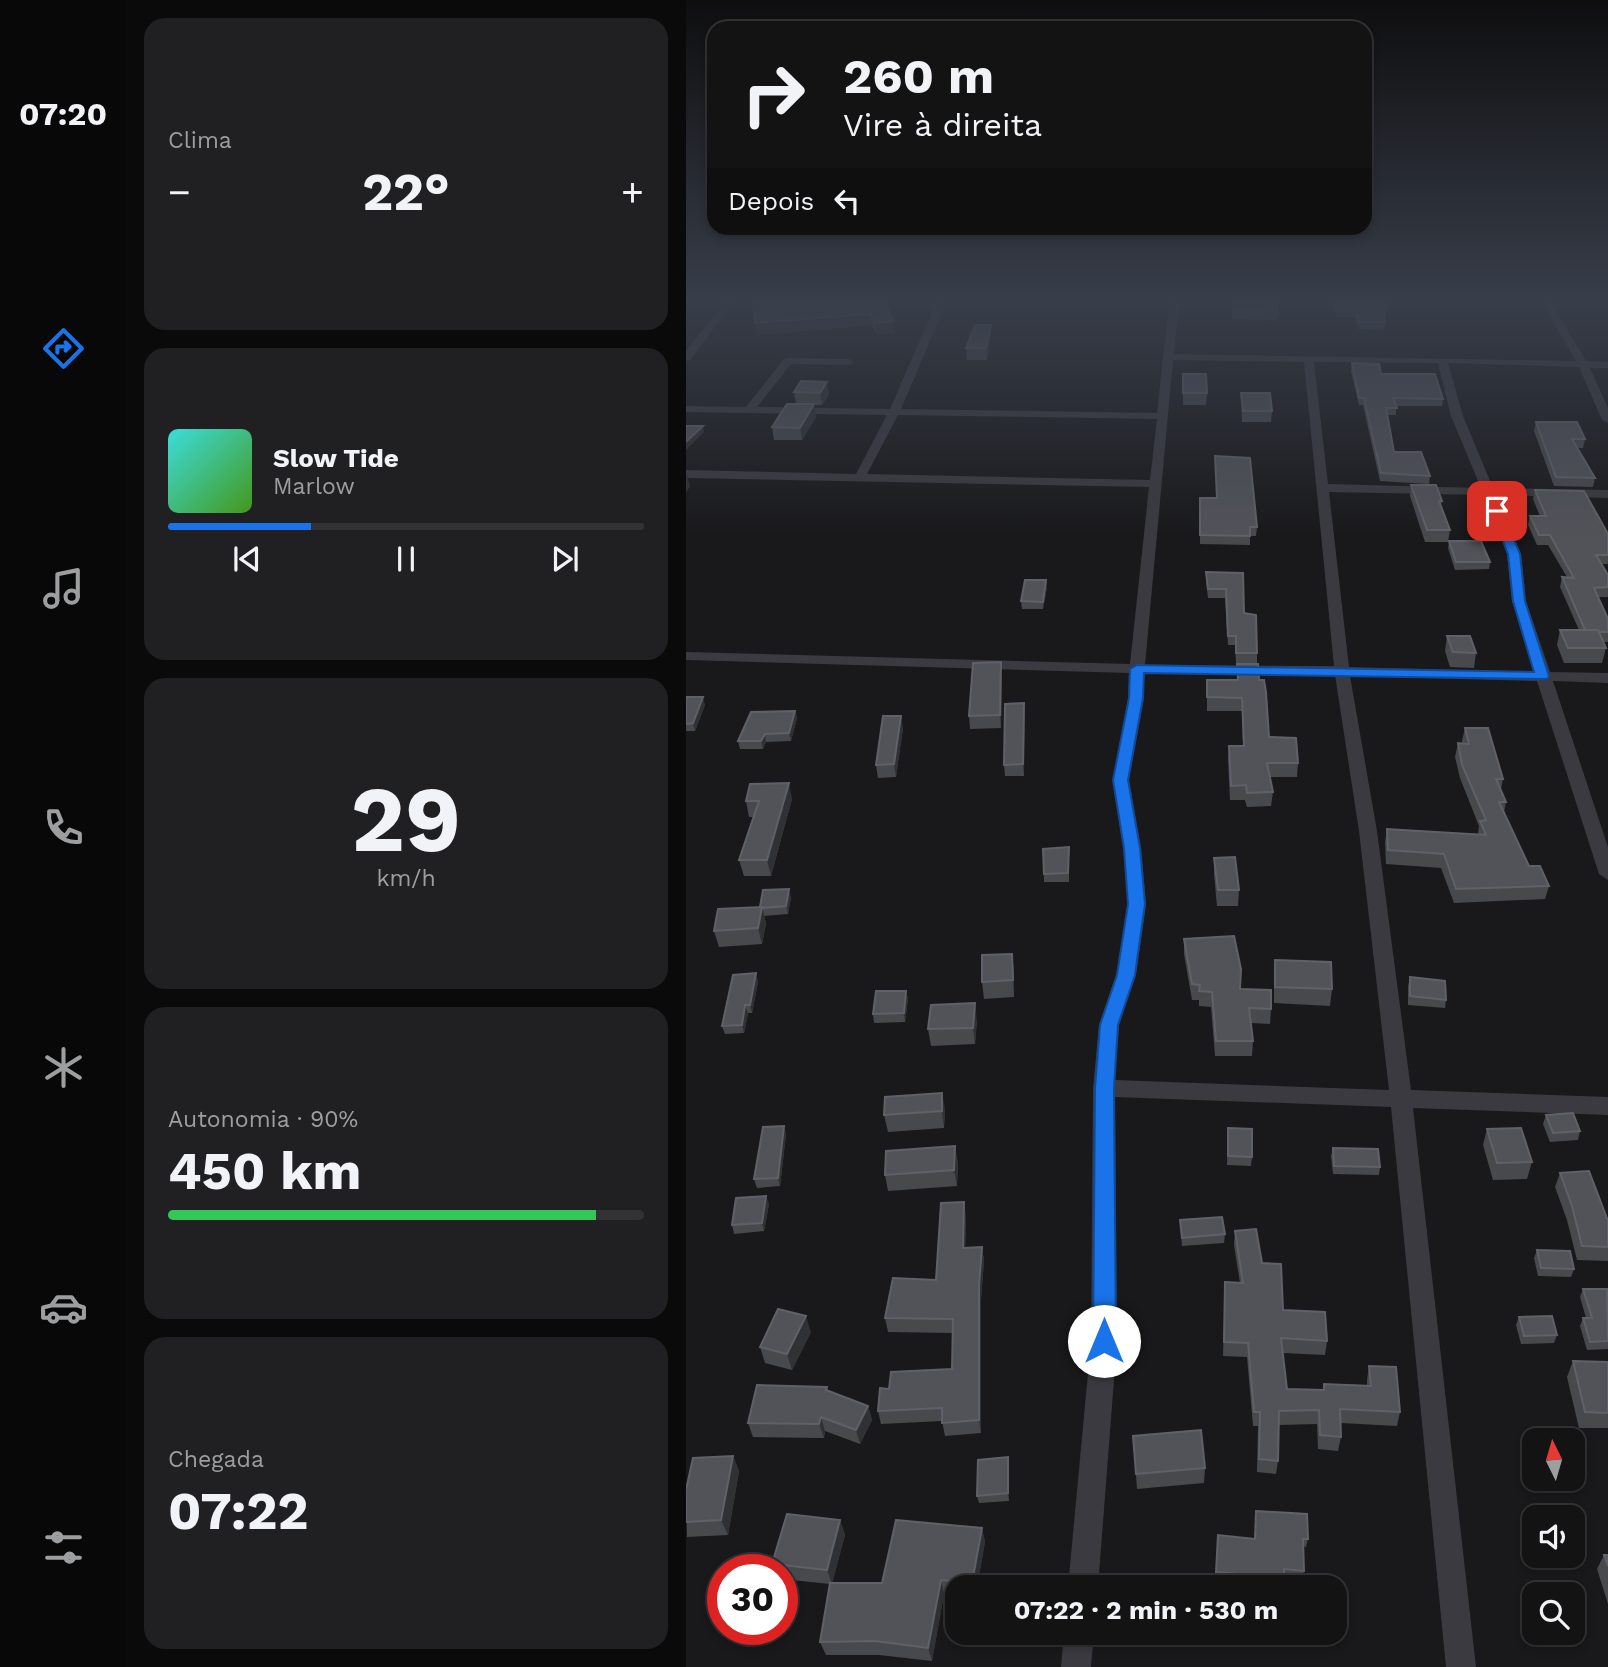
<!DOCTYPE html>
<html lang="pt">
<head>
<meta charset="utf-8">
<style>
	body { margin:0; font-family:"Work Sans",sans-serif; background:#202022; color:#f1f3f6; height:100vh; display:flex; flex-direction:column; font-size:26px; white-space:nowrap }
	* { box-sizing:border-box; margin:0 }
	p { font-size:23px; color:#9d9ea0 }
	.icon { flex:none; width:38px; height:38px; fill:none; stroke:currentColor; stroke-width:2; stroke-linecap:round; stroke-linejoin:round }
	.map { position:relative; flex:1; overflow:hidden }
	.side { display:flex; flex-direction:column; gap:18px; padding:18px; background:#0a0a0b; width:560px }
	.side>* { flex:none }
	.top-card { position:absolute; left:21px; top:21px; width:665px; height:214px; border-radius:21px; box-shadow:0 4px 10px #0003,0 0 0 2px #323234; background:#131314; color:#f1f3f6; overflow:hidden }
	.needle { width:46px; rotate:355deg }
	.fabs { position:absolute; left:836px; top:1428px; display:grid; gap:14px }
	.fabs a { display:grid; place-items:center; width:63px; height:63px; border-radius:14px; background:#131314; box-shadow:0 4px 10px #0003,0 0 0 2px #323234; font-size:35px }
	.speed { position:absolute; left:21px; top:1554px; display:flex; gap:14px; font-size:35px; font-weight:700; text-align:center }
	.speed>* { display:grid; place-content:center; width:91px; height:91px; border-radius:50%; background:#131314; box-shadow:0 4px 10px #0003,0 0 0 2px #323234; line-height:1 }
	.speed .limit { border:10px solid #d22; background:#fff; color:#111 }
	.pin { position:absolute; display:grid; place-items:center; width:60px; height:60px; color:#fff; margin:-30px; border-radius:14px; box-shadow:0 4px 10px #0006 }
	.me { position:absolute; width:77px; margin:-38px; rotate:0deg; stroke-linejoin:round; filter:drop-shadow(0 0 5px #0008) }
	.turn { display:flex; align-items:center; gap:24px; height:147px; padding:0 21px; font-size:32px }
	.turn .icon { width:91px; height:91px; stroke-width:2.5 }
	.turn b { display:block; font-size:49px; line-height:60px }
	.then { display:flex; align-items:center; height:66px; padding:0 21px; background:#0003; gap:14px; font-size:26px }
	.big { font-size:52px; font-weight:700; line-height:1.1 }
	.side .card { flex:1; display:flex; flex-direction:column; justify-content:center; gap:10px; min-width:0; padding:0 24px; border-radius:21px; background:#202022 }
	.side .dial { align-items:center; gap:0 }
	.dial b { font-size:91px; line-height:1 }
	.song { display:flex; align-items:center; gap:21px }
	.cover { width:84px; height:84px; border-radius:10px; background:linear-gradient(135deg,hsl(180 70% 55%),hsl(100 70% 35%)) }
	.played { height:7px; border-radius:4px; background:linear-gradient(90deg,#1a73e8 30%,#323234 30%) }
	.keys { display:flex; justify-content:space-around; direction:ltr }
	.heat { display:flex; justify-content:space-between; align-items:center; font-size:38px; direction:ltr }
	.charge { height:10px; border-radius:5px; background:linear-gradient(90deg,#34c759 90%,#323234 0) }
	.trip { position:absolute; left:259px; top:1575px; width:402px; height:70px; border-radius:21px; background:#131314; box-shadow:0 4px 10px #0003,0 0 0 2px #323234; font-weight:700; line-height:70px; text-align:center }
	main { display:flex; flex:1; min-height:0 }
	.dock { display:flex; flex-direction:column; width:126px; justify-content:space-around; align-items:center; background:#080808; color:#9d9ea0 }
	.dock .icon { width:49px; height:49px }
	.dock .on { color:#1a73e8 }
	.dock b { font-size:32px; color:#f1f3f6 }
	.map>svg:first-child { display:block }
	.lines { fill:none; stroke-linecap:round; stroke-linejoin:round }
	.minor { fill:#3a3a40; fill-rule:evenodd }
	.wall { fill:#47494d }
	.shaded-wall { fill:#303134 }
	.building { fill:#525359; stroke:#606168; stroke-width:2 }
	.route { fill:#1a73e8; stroke:#114b97; stroke-width:2 }
</style>
</head>
<body>
<main>
<nav class="dock">
<b>07:20</b>
<svg class="icon on" aria-label="directions" viewBox="0 0 24 24"><path d="M12 3l9 9-9 9-9-9zM9 14v-3h6M13 9l2 2-2 2"/></svg>
<svg class="icon" aria-label="music" viewBox="0 0 24 24"><path d="M9 18V5l10-2v13"/><circle cx="6" cy="18" r="3"/><circle cx="16" cy="16" r="3"/></svg>
<svg class="icon" aria-label="phone" viewBox="0 0 24 24"><path d="M5 4h4l2 5-3 2q2 4 5 5l2-3 5 2v4C11 20 4 13 5 4z"/></svg>
<svg class="icon" aria-label="climate" viewBox="0 0 24 24"><path d="M12 3v18M4 7l16 10M4 17L20 7"/></svg>
<svg class="icon" aria-label="car" viewBox="0 0 24 24"><path d="M5 17H2v-5l4-1 3-4h7l3 4 3 1v5h-3M9 17h6M6 11h13"/><circle cx="7" cy="17" r="2"/><circle cx="17" cy="17" r="2"/></svg>
<svg class="icon" aria-label="filters" viewBox="0 0 24 24"><path d="M4 7h16M4 17h16"/><circle cx="9" cy="7" r="2"/><circle cx="15" cy="17" r="2"/></svg>
</nav>
<section class="side">
<div class="card"><p>Clima</p>
<div class="heat"><a>−</a><b class="big">22°</b><a>+</a></div>
</div>
<div class="card">
<div class="song"><i class="cover"></i><div><b>Slow Tide</b><p>Marlow</p></div></div>
<div class="played"></div>
<div class="keys"><svg class="icon" aria-label="previous" viewBox="0 0 24 24"><path d="M18 5L8 12l10 7zM5 5v14"/></svg><svg class="icon" aria-label="pause" viewBox="0 0 24 24"><path d="M8 5v14M16 5v14"/></svg><svg class="icon" aria-label="next" viewBox="0 0 24 24"><path d="M6 5l10 7-10 7zM19 5v14"/></svg></div>
</div>
<div class="card dial"><b>29</b><p>km/h</p></div>
<div class="card"><p>Autonomia · 90%</p><b class="big">450 km</b><div class="charge"></div></div>
<div class="card"><p>Chegada</p><b class="big">07:22</b></div>
</section>
<div class="map">
<svg width="922" height="1667" viewBox="0 0 922 1667">
	<rect width="100%" height="100%" fill="#19191b"/>
	<g class="lines">
		<g class="minor">
			<polygon points="38,303 47,303 4,360 0,361 0,351"/>
			<path d="M 250,303 L 260,303 L 215,409 L 471,413 L 483,303 L 493,303 L 488,354 L 890,361 L 856,303 L 865,303 L 900,361 L 922,362 L 922,368 L 904,368 L 922,408 L 922,423 L 916,420 L 893,367 L 762,363 L 777,416 L 807,488 L 922,490 L 922,498 L 810,495 L 835,554 L 840,601 L 864,672 L 922,673 L 922,683 L 867,681 L 922,847 L 922,880 L 913,874 L 851,681 L 664,676 L 691,831 L 725,1090 L 922,1097 L 922,1115 L 727,1108 L 790,1667 L 760,1667 L 705,1107 L 429,1097 L 431,1341 L 412,1587 L 382,1587 L 405,1341 L 407,1088 L 413,1025 L 430,975 L 442,904 L 437,848 L 427,780 L 442,698 L 443,673 L 0,660 L 0,652 L 444,664 L 463,487 L 0,478 L 0,470 L 170,474 L 201,415 L 0,412 L 0,406 L 60,407 L 98,359 L 102,358 L 163,359 L 168,362 L 163,365 L 105,364 L 71,407 L 204,409 ZM 487,360 L 618,362 L 648,666 L 459,665 ZM 628,362 L 752,363 L 765,416 L 795,488 L 642,484 ZM 212,415 L 471,419 L 464,480 L 181,474 ZM 643,492 L 798,495 L 821,554 L 826,601 L 848,672 L 663,667 ZM 458,674 L 649,675 L 673,831 L 703,1090 L 429,1080 L 433,1025 L 450,975 L 460,904 L 455,848 L 443,780 L 458,698 Z"/>
			<polygon points="378,1633 408,1633 405,1667 375,1667"/>
		</g>
	</g>
	<g class="wall">
		<polygon points="199,303 207,321 208,333 190,334 186,325 71,335"/>
		<polygon points="547,303 592,312 591,320 546,319"/>
		<polygon points="646,303 700,303 701,308 700,316 697,316 699,322 698,330 672,329 669,317 651,317"/>
		<polygon points="305,325 305,337 301,360 281,360 280,348"/>
		<polygon points="666,363 695,374 757,399 756,406 710,406 710,415 701,415 708,452 744,476 743,484 694,481 677,405 673,405 665,371"/>
		<polygon points="497,374 521,393 520,405 497,405"/>
		<polygon points="115,381 143,394 136,405 128,405 130,417 116,440 88,440 86,427 110,404 108,392"/>
		<polygon points="555,393 586,411 585,422 556,422"/>
		<polygon points="850,422 899,439 897,448 891,448 909,478 907,487 868,486 848,431"/>
		<polygon points="529,456 571,527 570,536 564,536 564,545 514,544 514,498 531,498"/>
		<polygon points="725,485 756,501 755,505 764,530 762,542 739,542 724,496"/>
		<polygon points="849,490 922,534 922,564 916,564 922,575 922,597 912,597 922,619 922,642 917,642 920,648 916,663 878,663 871,645 874,630 893,630 874,587 876,577 881,577 862,545 851,545 842,525 844,516 854,516 847,499"/>
		<polygon points="763,541 804,562 803,569 769,570 762,548"/>
		<polygon points="520,572 557,573 558,613 571,653 571,663 550,663 549,645 542,645 539,598 522,598 520,581"/>
		<polygon points="361,587 357,609 336,609 335,601"/>
		<polygon points="761,636 790,653 788,668 764,667 759,651"/>
		<polygon points="551,664 573,680 583,737 612,763 611,777 583,777 587,792 585,806 561,807 559,800 544,800 542,759 543,746 557,746 556,711 521,711 521,680 551,680"/>
		<polygon points="316,675 315,728 284,729 283,716"/>
		<polygon points="0,697 19,705 9,731 0,731"/>
		<polygon points="338,703 338,776 319,776 318,765"/>
		<polygon points="109,711 111,718 105,741 80,742 77,749 54,749 52,741"/>
		<polygon points="217,728 210,777 192,778 190,765"/>
		<polygon points="779,728 817,779 815,789 820,802 818,812 843,866 863,886 859,899 768,903 755,868 700,864 699,842 701,829 792,834 793,826 774,778 769,757 772,743 777,744 776,741"/>
		<polygon points="106,799 85,876 58,876 53,860 67,817 63,817 60,801"/>
		<polygon points="383,847 383,882 358,882 357,849"/>
		<polygon points="528,858 553,890 552,906 531,906 528,874"/>
		<polygon points="105,897 102,914 78,916 80,923 76,944 33,947 28,931 74,907"/>
		<polygon points="498,939 554,989 585,1009 584,1024 565,1023 567,1041 566,1056 529,1056 525,1007 513,1006 513,1000 506,1000 498,954"/>
		<polygon points="589,960 646,989 644,1006 588,1003 588,976"/>
		<polygon points="328,970 328,997 298,999 296,982"/>
		<polygon points="70,973 72,982 66,1013 62,1013 58,1033 39,1034 36,1026"/>
		<polygon points="724,977 760,1000 759,1008 722,1005 722,986"/>
		<polygon points="220,991 222,999 219,1022 188,1023 187,1014"/>
		<polygon points="291,1020 289,1044 245,1046 242,1029"/>
		<polygon points="259,1109 258,1128 202,1132 198,1115"/>
		<polygon points="860,1115 894,1131 892,1140 864,1142 857,1124"/>
		<polygon points="98,1126 100,1134 94,1186 71,1188 68,1179"/>
		<polygon points="542,1128 566,1157 565,1166 541,1165"/>
		<polygon points="801,1129 846,1162 841,1179 807,1180 797,1145"/>
		<polygon points="647,1148 694,1167 693,1175 647,1174 645,1156"/>
		<polygon points="272,1162 271,1186 202,1191 199,1175"/>
		<polygon points="874,1173 922,1221 922,1261 891,1260 881,1220 869,1187"/>
		<polygon points="83,1204 78,1231 48,1234 46,1225"/>
		<polygon points="280,1216 279,1248 296,1247 298,1261 295,1299 295,1433 259,1436 256,1421 195,1424 192,1411 203,1389 266,1369 267,1333 202,1332 199,1318 250,1280"/>
		<polygon points="494,1220 539,1234 538,1243 496,1246"/>
		<polygon points="549,1231 576,1263 597,1310 641,1341 639,1355 597,1353 601,1389 637,1390 638,1384 681,1385 681,1380 683,1366 714,1412 711,1426 655,1423 655,1437 652,1451 632,1449 631,1424 593,1425 592,1461 590,1474 571,1472 572,1426 567,1426 561,1357 537,1356 539,1282 554,1283 548,1245"/>
		<polygon points="851,1250 888,1269 885,1277 852,1276 848,1258"/>
		<polygon points="897,1289 922,1291 922,1349 901,1350 894,1326 897,1318 900,1318 894,1297"/>
		<polygon points="833,1317 871,1335 868,1343 835,1344 830,1325"/>
		<polygon points="125,1332 106,1370 79,1363 74,1347"/>
		<polygon points="887,1361 922,1362 922,1428 893,1428 881,1377"/>
		<polygon points="141,1387 142,1391 182,1406 186,1420 174,1444 139,1431 138,1438 67,1437 62,1423"/>
		<polygon points="447,1436 519,1468 518,1483 451,1489"/>
		<polygon points="47,1456 53,1471 42,1535 1,1537 0,1490"/>
		<polygon points="322,1457 323,1501 293,1503 291,1496"/>
		<polygon points="570,1511 622,1539 620,1547 617,1546 618,1571 616,1578 598,1577 598,1587 571,1587 571,1583 530,1579 532,1535 569,1539"/>
		<polygon points="154,1520 159,1535 146,1583 196,1583 296,1528 299,1542 291,1587 271,1587 271,1595 258,1594 246,1661 193,1655 140,1655 134,1642 144,1584 96,1579 96,1570 88,1570 86,1564"/>
		<polygon points="918,1555 922,1555 922,1604 911,1569"/>
	</g>
	<g class="shaded-wall">
		<polygon points="185,314 186,325 71,335 69,323"/>
		<polygon points="207,321 208,333 190,334 189,323"/>
		<polygon points="305,325 305,337 301,360 300,348"/>
		<polygon points="141,382 143,394 136,405 134,393"/>
		<polygon points="128,404 130,417 116,440 114,428"/>
		<polygon points="17,426 18,432 0,450 0,442"/>
		<polygon points="1,475 4,486 0,493 0,477"/>
		<polygon points="360,580 361,587 357,609 357,602"/>
		<polygon points="315,662 316,675 315,728 314,715"/>
		<polygon points="17,697 19,705 9,731 7,723"/>
		<polygon points="338,703 339,715 338,776 337,764"/>
		<polygon points="109,711 111,718 105,741 103,733"/>
		<polygon points="215,716 217,728 210,777 208,764"/>
		<polygon points="79,734 80,742 77,749 75,741"/>
		<polygon points="103,783 106,799 85,876 81,860"/>
		<polygon points="103,889 105,897 102,914 100,906"/>
		<polygon points="76,907 80,923 76,944 72,928"/>
		<polygon points="326,954 328,970 328,997 327,980"/>
		<polygon points="70,973 72,982 66,1013 64,1005"/>
		<polygon points="220,991 222,999 219,1022 218,1013"/>
		<polygon points="289,1003 291,1020 289,1044 287,1028"/>
		<polygon points="59,1005 62,1013 58,1033 56,1025"/>
		<polygon points="256,1093 259,1109 258,1128 256,1111"/>
		<polygon points="98,1126 100,1134 94,1186 92,1178"/>
		<polygon points="269,1146 272,1162 271,1186 268,1170"/>
		<polygon points="80,1196 83,1204 78,1231 76,1223"/>
		<polygon points="278,1202 280,1216 279,1262 277,1248"/>
		<polygon points="296,1247 298,1261 295,1299 295,1433 293,1420 293,1285"/>
		<polygon points="120,1316 125,1332 106,1370 101,1354"/>
		<polygon points="182,1406 186,1420 174,1444 170,1430"/>
		<polygon points="135,1417 139,1431 138,1438 133,1424"/>
		<polygon points="47,1456 53,1471 42,1535 35,1520"/>
		<polygon points="322,1457 323,1465 323,1501 322,1493"/>
		<polygon points="154,1520 159,1535 146,1584 141,1570"/>
		<polygon points="296,1528 299,1542 291,1587 287,1587 286,1583"/>
		<polygon points="255,1580 258,1594 246,1661 242,1648"/>
	</g>
	<g class="building">
		<polygon points="67,303 199,303 207,321 189,323 185,314 69,323"/>
		<polygon points="547,303 591,303 592,312 547,311"/>
		<polygon points="649,303 700,303 701,308 696,308 699,322 672,322 670,310 652,310"/>
		<polygon points="289,325 305,325 300,348 280,348"/>
		<polygon points="666,363 693,364 695,374 749,374 757,399 707,398 711,408 700,408 708,452 735,452 744,476 695,473 678,398 673,398"/>
		<polygon points="497,374 520,374 521,393 497,393"/>
		<polygon points="115,381 141,382 134,393 108,392"/>
		<polygon points="555,393 584,393 586,411 557,411"/>
		<polygon points="101,404 128,404 114,428 86,427"/>
		<polygon points="850,422 891,422 899,439 886,439 909,478 870,477"/>
		<polygon points="0,426 17,426 0,442"/>
		<polygon points="529,456 564,458 571,527 564,527 564,536 514,535 514,498 531,498"/>
		<polygon points="725,485 750,485 756,501 753,501 764,530 741,530"/>
		<polygon points="849,490 898,491 922,534 922,555 910,555 922,575 922,587 908,588 922,619 922,632 913,632 912,630 899,630 876,577 888,578 864,535 853,535 844,516 860,516"/>
		<polygon points="763,541 795,541 804,562 770,562"/>
		<polygon points="520,572 557,573 558,613 570,615 571,653 550,653 550,636 542,636 540,589 522,589"/>
		<polygon points="339,580 360,580 357,602 335,601"/>
		<polygon points="874,630 912,630 920,648 882,648"/>
		<polygon points="761,636 784,636 790,653 767,652"/>
		<polygon points="315,662 314,715 283,716 287,663"/>
		<polygon points="551,664 572,664 573,680 578,680 580,692 583,737 610,738 612,763 581,763 587,792 561,793 560,785 545,786 543,746 558,746 556,698 521,697 521,680 552,680"/>
		<polygon points="0,697 17,697 7,723 0,724"/>
		<polygon points="338,703 337,764 318,765 319,704"/>
		<polygon points="109,711 103,733 79,734 75,741 52,741 65,712"/>
		<polygon points="197,716 215,716 208,764 190,765"/>
		<polygon points="779,728 802,728 817,779 810,779 820,802 813,802 843,866 854,866 863,886 770,889 758,854 702,850 701,829 800,835 794,821 800,820 776,765 772,743 783,744"/>
		<polygon points="103,783 81,860 53,860 73,801 60,801 64,784"/>
		<polygon points="383,847 382,873 358,874 357,849"/>
		<polygon points="549,857 553,890 532,890 528,858"/>
		<polygon points="103,889 100,906 76,908 76,907 74,907 77,890"/>
		<polygon points="76,907 72,928 28,931 32,909"/>
		<polygon points="548,936 555,969 554,989 585,990 585,1009 563,1008 567,1041 530,1041 526,992 513,991 514,985 506,984 498,939"/>
		<polygon points="326,954 327,980 296,982 296,955"/>
		<polygon points="589,960 645,962 646,989 589,987"/>
		<polygon points="70,973 64,1005 59,1005 56,1025 36,1026 47,975"/>
		<polygon points="724,977 759,981 760,1000 724,996"/>
		<polygon points="190,991 220,991 218,1013 187,1014"/>
		<polygon points="289,1003 287,1028 242,1029 245,1005"/>
		<polygon points="256,1093 256,1111 198,1115 199,1097"/>
		<polygon points="887,1113 894,1131 867,1133 860,1115"/>
		<polygon points="98,1126 92,1178 68,1179 77,1127"/>
		<polygon points="542,1128 566,1129 566,1157 542,1156"/>
		<polygon points="835,1128 846,1162 811,1163 801,1129"/>
		<polygon points="269,1146 268,1170 199,1175 200,1151"/>
		<polygon points="647,1148 692,1149 694,1167 648,1166"/>
		<polygon points="903,1171 922,1221 922,1247 896,1246 886,1206 874,1173"/>
		<polygon points="80,1196 76,1223 46,1225 50,1198"/>
		<polygon points="278,1202 277,1248 296,1247 293,1285 293,1420 256,1423 256,1408 192,1411 194,1388 203,1389 205,1372 266,1369 267,1319 199,1318 207,1278 250,1280 255,1203"/>
		<polygon points="536,1217 539,1234 496,1238 494,1220"/>
		<polygon points="570,1229 576,1263 595,1264 597,1310 639,1312 641,1341 595,1338 601,1389 638,1390 638,1384 685,1386 683,1366 710,1367 714,1412 654,1409 655,1437 634,1435 633,1410 593,1411 592,1461 573,1459 574,1412 568,1412 562,1343 538,1342 539,1282 557,1283 549,1231"/>
		<polygon points="851,1250 884,1251 888,1269 855,1268"/>
		<polygon points="897,1289 921,1289 922,1341 904,1342 897,1318 906,1318"/>
		<polygon points="92,1309 120,1316 101,1354 74,1347"/>
		<polygon points="866,1316 871,1335 838,1336 833,1317"/>
		<polygon points="887,1361 922,1362 922,1413 899,1412"/>
		<polygon points="71,1385 141,1387 140,1390 182,1406 170,1430 135,1417 133,1424 62,1423"/>
		<polygon points="515,1430 519,1468 450,1474 447,1436"/>
		<polygon points="47,1456 35,1520 0,1522 0,1490 7,1458"/>
		<polygon points="322,1457 322,1493 291,1496 292,1460"/>
		<polygon points="570,1511 621,1514 622,1539 617,1539 618,1571 598,1569 598,1587 572,1587 572,1576 530,1572 532,1535 569,1539"/>
		<polygon points="101,1514 154,1520 141,1570 86,1564"/>
		<polygon points="210,1520 296,1528 286,1583 255,1580 242,1648 189,1641 134,1642 144,1583 196,1583"/>
		<polygon points="918,1555 922,1555 922,1566"/>
	</g>
	<linearGradient id="sky" x2="0" y2="1"><stop stop-color="#0e0e0f"/><stop offset="0.56" stop-color="#383e4a"/><stop offset="1" stop-color="#383e4a" stop-opacity="0"/></linearGradient>
	<rect width="922" height="537" fill="url(#sky)"/>
	<polygon class="route" points="811,508 816,511 834,554 839,601 863,676 861,679 458,673 457,698 442,780 454,848 459,904 449,975 432,1025 428,1088 430,1341 426,1348 418,1351 410,1348 407,1341 409,1088 414,1025 431,975 442,904 438,848 427,780 443,698 444,669 451,665 848,672 827,601 822,554 805,511"/>
</svg>
<div class="fabs">
<a><svg class="needle" viewBox="-14 -14 28 28"><path d="M0-13l5 13h-10z" fill="#e53935"/><path d="M0 13l5-13h-10z" fill="#9d9ea0"/></svg></a>
<a><svg class="icon" aria-label="sound" viewBox="0 0 24 24"><path d="M4 9h4l5-4v14l-5-4H4zM17 9q2 3 0 6"/></svg></a>
<a><svg class="icon" aria-label="search" viewBox="0 0 24 24"><circle cx="10" cy="10" r="6"/><path d="M15 15l6 6"/></svg></a>
</div>
<div class="speed"><div class="limit">30</div></div>
<div class="pin" style="left:811px;top:511px;background:#d93025"><svg class="icon" aria-label="arrive" viewBox="0 0 24 24"><path d="M6 21V4h12l-3 4 3 4H6"/></svg></div>
<svg class="me" style="left:418px;top:1341px" viewBox="-20 -20 40 40"><circle r="19" fill="#fff"/><path d="M0-13L10 11 0 6-10 11z" fill="#1a73e8"/></svg>
<div class="trip">07:22 · 2 min · 530 m</div>
<div class="top-card">
<div class="turn"><svg class="icon" aria-label="right" viewBox="0 0 24 24"><path d="M7 20v-9h11M14 6l5 5-5 5"/></svg><div><b>260 m</b>Vire à direita</div></div>
<div class="then">Depois<svg class="icon" aria-label="left" viewBox="0 0 24 24"><path d="M17 20v-9H6M10 6l-5 5 5 5"/></svg></div>
</div>
</div>
</main>
</body>
</html>
